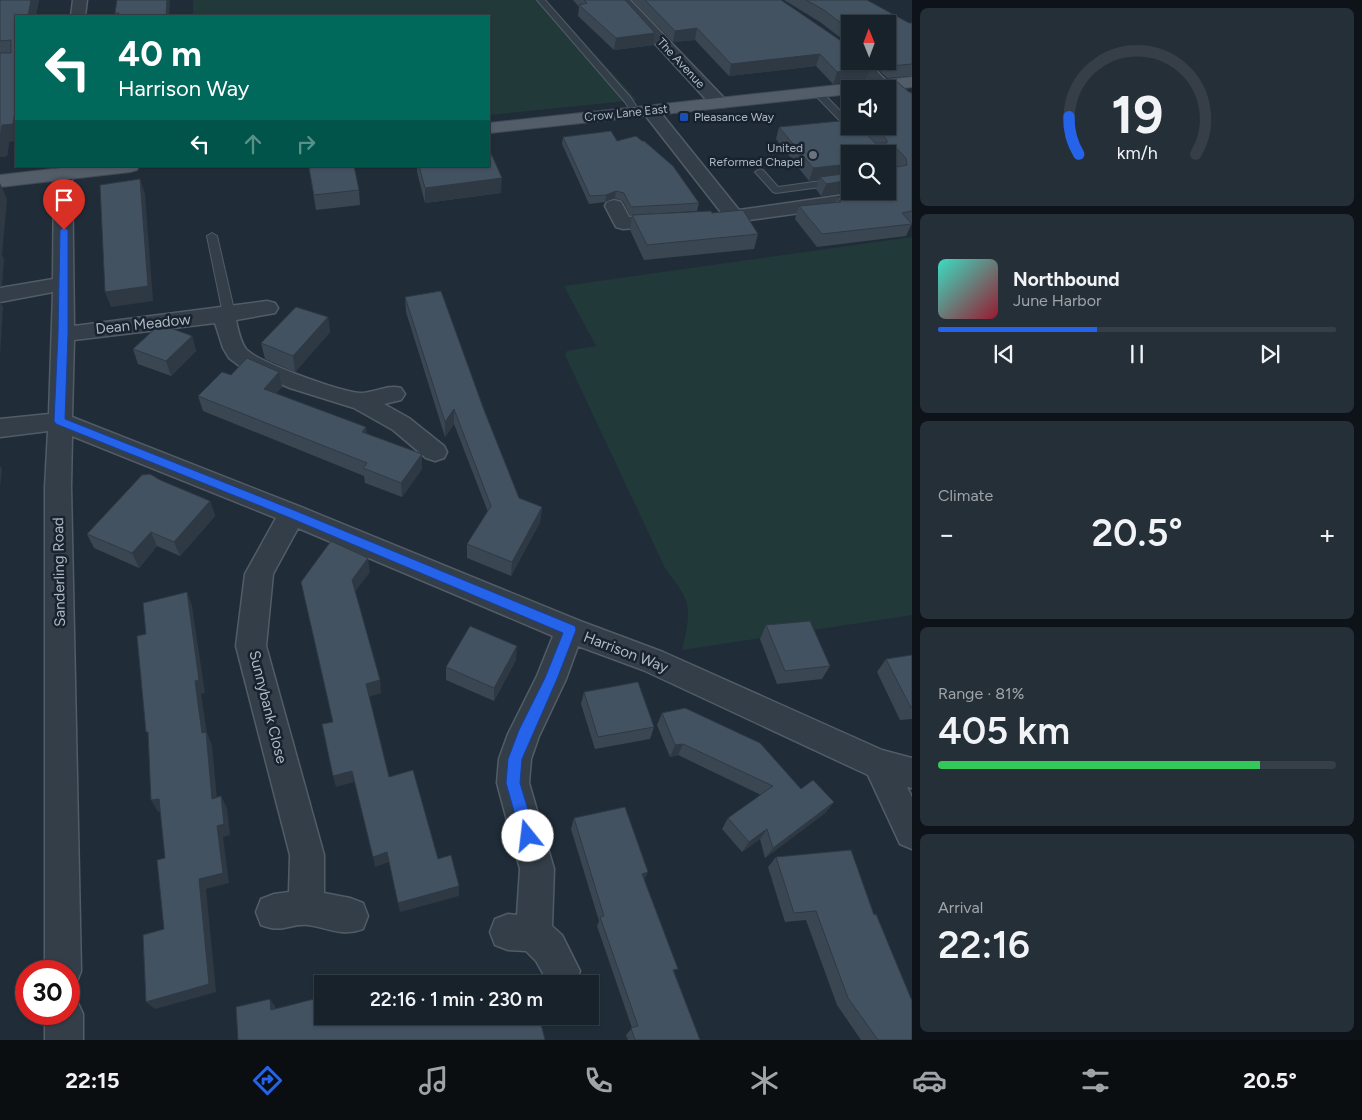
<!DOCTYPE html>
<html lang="en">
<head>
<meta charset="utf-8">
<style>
	body { margin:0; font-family:Figtree,sans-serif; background:#252f37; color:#f1f3f6; height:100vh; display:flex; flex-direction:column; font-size:19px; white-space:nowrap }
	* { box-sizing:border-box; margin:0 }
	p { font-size:16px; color:#9fa4a9 }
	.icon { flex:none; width:28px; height:28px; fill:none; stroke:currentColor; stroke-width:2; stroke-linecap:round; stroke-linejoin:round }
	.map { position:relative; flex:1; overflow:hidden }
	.drawer { display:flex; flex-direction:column; gap:8px; padding:8px; background:#0d1318; width:450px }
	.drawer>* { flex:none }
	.top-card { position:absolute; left:15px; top:15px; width:475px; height:152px; border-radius:0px; box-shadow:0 1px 4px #0004,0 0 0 1px #363f47; background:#00695c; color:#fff; overflow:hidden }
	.needle { width:32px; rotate:359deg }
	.fabs { position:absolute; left:841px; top:15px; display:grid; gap:10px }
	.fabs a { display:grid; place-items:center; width:55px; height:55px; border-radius:0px; background:#18222b; box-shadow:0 1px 4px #0004,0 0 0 1px #363f47; font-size:25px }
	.speed { position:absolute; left:15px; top:960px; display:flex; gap:10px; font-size:25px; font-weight:700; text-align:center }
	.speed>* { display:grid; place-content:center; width:65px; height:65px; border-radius:50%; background:#18222b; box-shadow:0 1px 4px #0004,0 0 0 1px #363f47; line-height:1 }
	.speed .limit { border:8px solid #d22; background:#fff; color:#111 }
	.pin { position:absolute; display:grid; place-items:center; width:42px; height:42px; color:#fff; margin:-51px -21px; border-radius:50% 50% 50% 0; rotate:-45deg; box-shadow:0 0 5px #0007 }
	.pin .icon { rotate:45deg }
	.me { position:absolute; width:55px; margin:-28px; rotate:344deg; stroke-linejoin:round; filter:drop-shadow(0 0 4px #0008) }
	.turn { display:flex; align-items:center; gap:18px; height:105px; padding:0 20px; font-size:22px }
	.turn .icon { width:65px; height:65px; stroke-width:2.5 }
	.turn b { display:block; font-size:35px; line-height:42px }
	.lanes { display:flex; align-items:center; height:48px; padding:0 20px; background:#0003; justify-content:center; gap:25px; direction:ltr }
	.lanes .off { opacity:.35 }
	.big { font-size:38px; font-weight:600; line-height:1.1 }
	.drawer .tile { flex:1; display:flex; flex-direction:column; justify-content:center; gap:8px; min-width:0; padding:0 18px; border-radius:8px; background:#252f37 }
	.drawer .dial { align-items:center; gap:0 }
	.dial svg { height:130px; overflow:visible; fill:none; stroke:#363f47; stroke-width:7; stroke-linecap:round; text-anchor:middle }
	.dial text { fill:#f1f3f6; stroke:none }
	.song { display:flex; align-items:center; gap:15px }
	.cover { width:60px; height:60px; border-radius:8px; background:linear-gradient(135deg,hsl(170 70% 55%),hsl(350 70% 35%)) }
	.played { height:5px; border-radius:2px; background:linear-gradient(90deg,#2563eb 40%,#363f47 40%) }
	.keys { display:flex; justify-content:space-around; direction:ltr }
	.heat { display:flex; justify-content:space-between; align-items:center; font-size:28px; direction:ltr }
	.charge { height:8px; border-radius:4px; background:linear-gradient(90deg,#34c759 81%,#363f47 0) }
	.trip { position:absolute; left:314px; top:975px; width:285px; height:50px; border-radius:0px; background:#18222b; box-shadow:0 1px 4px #0004,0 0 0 1px #363f47; font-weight:600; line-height:50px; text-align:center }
	.tab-bar { display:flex; height:80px; justify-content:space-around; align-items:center; background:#0a0e11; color:#9fa4a9 }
	.tab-bar .icon { width:35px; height:35px }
	.tab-bar .active { color:#2563eb }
	.tab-bar b { font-size:22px; color:#f1f3f6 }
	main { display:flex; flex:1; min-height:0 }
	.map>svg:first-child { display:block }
	.green { fill:#22393a }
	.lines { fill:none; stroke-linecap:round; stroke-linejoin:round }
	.lane-casing { stroke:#515c67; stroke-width:2 }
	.street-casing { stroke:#515c67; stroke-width:3 }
	.primary-casing { stroke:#404a56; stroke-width:2 }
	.lane { fill:#343e49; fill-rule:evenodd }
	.street { fill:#343e49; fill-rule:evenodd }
	.primary { fill:#525d69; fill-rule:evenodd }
	.wall { fill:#3a4753; fill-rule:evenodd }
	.shaded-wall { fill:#2f3944 }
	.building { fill:#435261; stroke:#2f3944; fill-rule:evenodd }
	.route { fill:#2563eb; stroke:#184099 }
	.transit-dot { fill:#1a4fb4; stroke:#19232e; stroke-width:2 }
	.worship-dot { fill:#6b7280; stroke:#19232e; stroke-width:2 }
	.labels { text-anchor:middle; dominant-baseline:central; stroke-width:5; stroke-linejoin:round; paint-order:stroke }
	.far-street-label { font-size:12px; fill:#aeb9c6; stroke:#19232e }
	.far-poi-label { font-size:12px; fill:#aeb9c6; stroke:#19232e; text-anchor:start }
	.street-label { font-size:15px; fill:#aeb9c6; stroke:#19232e }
</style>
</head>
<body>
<main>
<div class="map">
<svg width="912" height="1040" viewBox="0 0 912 1040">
	<rect width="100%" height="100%" fill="#202d39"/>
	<g class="green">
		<polygon points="193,0 546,0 637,100 489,115 489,16 193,16"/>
		<path d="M 912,237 L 912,615 L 682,650 C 692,607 692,603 665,568 L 565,355 L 567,351 L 596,346 L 564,286 Z"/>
	</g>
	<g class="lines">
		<defs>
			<g id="lane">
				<polygon points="537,0 545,0 631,98 640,112 639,114 633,114 625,102"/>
				<polygon points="814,90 820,90 850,121 850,126 854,126 853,128 847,128 814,94"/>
				<polygon points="760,169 763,170 778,187 850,177 850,183 776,193 773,192 755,172"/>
				<polygon points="212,233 217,236 235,314 229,318 223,314 207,236"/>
			</g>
			<g id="street">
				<polygon points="73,0 87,0 85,16 71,16"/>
				<polygon points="615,0 630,0 725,99 727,103 725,107 713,107"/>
				<polygon points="850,61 867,61 890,85 888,88 876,88"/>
				<polygon points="650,106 656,107 739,210 858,193 865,195 867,199 865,203 858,205 734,222 727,220 642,111 644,107"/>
				<path d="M 54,166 L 72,166 L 74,326 L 267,301 L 275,303 L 278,308 L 275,313 L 236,320 C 238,329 240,341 246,349 C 257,362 341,392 360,393 C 375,393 387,384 401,388 L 405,394 L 401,400 L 384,404 L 409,418 L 444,446 L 447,452 L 444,458 L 435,461 L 426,458 L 393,430 L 354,408 L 290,388 L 241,367 L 229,358 L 223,348 L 215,323 L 74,340 L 72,417 L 301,507 L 580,621 L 663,652 L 882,750 L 912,758 L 912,788 L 907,787 L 912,797 L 912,849 L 900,844 L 868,775 L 643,670 L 578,646 L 566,679 L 539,736 L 531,759 L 529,783 L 554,869 L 552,926 L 562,935 L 580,971 L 575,984 L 549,984 L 536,961 L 526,951 L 508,950 L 495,945 L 490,932 L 495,919 L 508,914 L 517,915 L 520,869 L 497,783 L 499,759 L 508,734 L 537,676 L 553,636 L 298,528 L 273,574 L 266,646 L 324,855 L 324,893 L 350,898 L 363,903 L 368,916 L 363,929 C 342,937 329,928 308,925 C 289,923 284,934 261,925 L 256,912 L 261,899 L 274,894 L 289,892 L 290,855 L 236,646 L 245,574 L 276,518 L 72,436 L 71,487 L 81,971 L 76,984 L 69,987 L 69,971 L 45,971 L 45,487 L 48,431 L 0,437 L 0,419 L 49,414 L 53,292 L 0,302 L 0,288 L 53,279 Z"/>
				<polygon points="614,200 621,202 629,217 666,214 673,216 676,220 673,224 666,226 623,229 616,227 605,206 607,202"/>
				<polygon points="69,997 77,1001 83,1014 83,1040 45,1040 45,1014 69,1014"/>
			</g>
			<g id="primary">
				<polygon points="912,77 912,87 888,90 850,89 850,94 489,133 489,123"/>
				<polygon points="78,166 139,166 137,170 130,172 0,187 0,175"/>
			</g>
		</defs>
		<use href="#lane" class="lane-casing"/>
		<use href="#street" class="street-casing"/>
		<use href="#primary" class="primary-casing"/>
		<use href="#lane" class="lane"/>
		<use href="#street" class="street"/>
		<use href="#primary" class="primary"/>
	</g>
	<g class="wall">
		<polygon points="0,0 39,0 9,142 7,156 0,157"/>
		<polygon points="117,0 169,16 116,16 115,13"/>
		<polygon points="573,0 625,0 655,33 654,45 614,50 578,16 579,7"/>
		<path d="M 632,0 L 781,0 L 866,79 L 912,93 L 912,223 L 906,236 L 817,247 L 795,219 L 799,206 L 835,203 L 837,198 L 865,193 L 858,191 L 888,191 L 850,154 L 850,191 L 857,191 L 821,196 L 816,189 L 819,180 L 809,181 L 776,139 L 779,127 L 862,129 L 863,126 L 888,126 L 888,89 L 850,89 L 850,101 L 846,96 L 850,84 L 854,83 L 855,81 L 833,84 L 816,66 L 729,76 L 695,40 L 673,42 ZM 892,160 L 898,167 L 892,168 Z"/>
		<polygon points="784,0 867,0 909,23 912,23 912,76 887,78 870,61 888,61 850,24 850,45 820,22"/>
		<polygon points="563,137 617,141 699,203 697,211 630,215 623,201 615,198 605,202 589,204 562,144"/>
		<polygon points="417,166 489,166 501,193 425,203 417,172"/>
		<polygon points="309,168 359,190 360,205 316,210"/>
		<polygon points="712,213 758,234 754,249 644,260 630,230 632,215"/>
		<polygon points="405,297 484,410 519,498 542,507 540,522 511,576 467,558 467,544 488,512 454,424 445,437 406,312"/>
		<polygon points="328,317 330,332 295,372 265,359 261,343"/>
		<polygon points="192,336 196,351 171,376 138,364 133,349"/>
		<polygon points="279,372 282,387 276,393 367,434 422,469 402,497 365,483 364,476 203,411 198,396 231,375"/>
		<polygon points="160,480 210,501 215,516 180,556 157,546 139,568 94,548 87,534"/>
		<polygon points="766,625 830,666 822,679 777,684 760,639"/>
		<polygon points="912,655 912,719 900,720 877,672 886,659"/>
		<polygon points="516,660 494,701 446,680 446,667"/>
		<polygon points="584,692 654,727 650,739 595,749 581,704"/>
		<polygon points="662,713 801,789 834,802 825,813 765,858 760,839 742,852 722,829 728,818 761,795 678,755 670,757 657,725"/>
		<polygon points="574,818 644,879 675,974 700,1040 628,1040 626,1035 632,1028 597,926 599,921 571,829"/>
		<polygon points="776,857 874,915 912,1040 861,1040 837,1005 806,920 785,922 768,867"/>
	</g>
	<g class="shaded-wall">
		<polygon points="31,0 39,0 36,16 28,16"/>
		<polygon points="167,0 170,0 169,16 166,16"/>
		<polygon points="697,28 695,40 673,42 675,31"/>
		<polygon points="655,33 654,45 614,50 616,38"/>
		<polygon points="820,54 816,66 729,76 731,64"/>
		<polygon points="870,68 866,80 856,79 855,81 833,84 837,72"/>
		<polygon points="16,104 16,141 9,142 7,156 0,157 0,139 2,125"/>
		<polygon points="850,164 850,176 820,177 819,180 809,181 813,168"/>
		<polygon points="502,178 501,193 425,203 425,188"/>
		<polygon points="140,179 145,194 153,301 111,307 105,292"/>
		<polygon points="850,180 850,191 857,191 821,196 826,184"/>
		<polygon points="0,183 7,199 2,255 4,259 2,286 0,287"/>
		<polygon points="616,191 615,198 605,202 606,195"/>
		<polygon points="0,302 3,307 0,356"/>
		<polygon points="328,317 330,332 295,372 293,356"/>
		<polygon points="192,336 196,351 171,376 166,361"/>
		<polygon points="279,372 282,387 267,404 264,389"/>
		<polygon points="454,409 454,424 445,437 445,422"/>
		<polygon points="366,427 368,442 362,432"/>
		<polygon points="422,454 422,469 402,497 401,483"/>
		<polygon points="0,466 2,469 0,487"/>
		<polygon points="210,501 215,516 180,556 174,542"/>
		<polygon points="542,507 540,522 511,576 512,562"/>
		<polygon points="151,532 157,546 139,568 132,553"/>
		<polygon points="368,558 370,572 354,593 352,580"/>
		<polygon points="187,592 192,606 205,693 201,694 207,733 212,745 218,810 212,799 202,733 195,681"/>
		<polygon points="517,646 516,660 494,701 494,688"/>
		<polygon points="380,680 381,693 368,697 366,684"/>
		<polygon points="683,744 678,755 670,757 675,745"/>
		<polygon points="352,771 354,782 336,787 333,776"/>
		<polygon points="221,796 227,808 230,835 223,837 229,883 206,889 216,992 155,1009 146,1002 199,879 217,826"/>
		<polygon points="159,799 167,810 158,812 151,800"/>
		<polygon points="834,802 825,813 765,858 773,848"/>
		<polygon points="767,829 760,839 742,852 749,842"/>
		<polygon points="387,852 389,862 375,867 373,857"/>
		<polygon points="648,872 643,882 642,874"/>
		<polygon points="459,886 459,896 400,912 398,903"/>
		<polygon points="270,999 275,1006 276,1017 271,1010"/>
	</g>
	<g class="building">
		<polygon points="0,0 31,0 28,16 16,16 16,104 13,124 2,125 0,139 0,53 11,53 11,40 0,41"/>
		<polygon points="117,0 167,0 166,16 118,16 119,13 115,13"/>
		<polygon points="584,0 625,0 655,33 616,38 579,5 587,3"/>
		<polygon points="645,0 781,0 850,47 850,61 864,61 870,68 837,72 820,54 731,64 697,28 675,31"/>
		<polygon points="806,0 867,0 909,23 912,23 912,64 891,66 886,61 888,61 888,24 850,24 850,30 824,10"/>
		<path d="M 856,79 L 895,80 L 909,92 L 912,93 L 912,211 L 902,213 L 912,224 L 822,234 L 799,206 L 841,202 L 837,198 L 870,192 L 871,191 L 888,191 L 888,154 L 850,154 L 850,164 L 813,168 L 779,127 L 850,120 L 850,126 L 859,126 L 875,143 L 887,143 L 887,140 L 874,126 L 888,126 L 888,89 L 854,89 L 850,84 L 855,83 ZM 892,147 L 896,148 L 906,158 L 907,165 L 892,168 Z"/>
		<polygon points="611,131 617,141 636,136 642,141 644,141 673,166 699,203 631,207 624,193 616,191 606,195 590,196 563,137"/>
		<polygon points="489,149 502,178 425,188 419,166 489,166"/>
		<polygon points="328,166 354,166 359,190 314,195 309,168"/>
		<polygon points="850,173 850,180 826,184 820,177"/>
		<polygon points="140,179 148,286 105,292 100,185"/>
		<polygon points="743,210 758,234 647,245 632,215 711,211 712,213"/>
		<polygon points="441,291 484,410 519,498 542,507 512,562 467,544 491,506 454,409 445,422 405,297"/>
		<polygon points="296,307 328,317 293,356 261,343"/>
		<polygon points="160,324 192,336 166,361 133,349"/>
		<polygon points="247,358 279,372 264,389 366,427 362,432 422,454 401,483 363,468 367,463 198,396 222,372 231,375"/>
		<polygon points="150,474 160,480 210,501 174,542 151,532 132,553 87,534 142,475"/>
		<polygon points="331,541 368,558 352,580 380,680 366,684 389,777 413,770 438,859 451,855 459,886 398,903 387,852 373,857 352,771 333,776 322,724 333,722 301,582"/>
		<polygon points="187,592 199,680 195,681 202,733 206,732 212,799 221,796 224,824 217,826 223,873 199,879 209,984 146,1002 143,935 164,929 157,860 165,858 159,799 151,800 148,732 146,732 137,636 146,634 143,603"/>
		<polygon points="810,621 830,666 785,671 766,625"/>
		<polygon points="470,626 517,646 494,688 446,667"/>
		<polygon points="912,655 912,707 911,708 886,659"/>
		<polygon points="638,682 654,727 598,737 584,692"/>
		<polygon points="685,708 760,743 801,789 813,780 834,802 773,848 767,829 749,842 728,818 773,786 683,744 675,745 662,713"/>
		<polygon points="625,807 648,872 642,874 678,969 673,970 700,1040 635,1040 631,1028 638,1026 600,917 604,916 574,818"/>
		<polygon points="851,850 874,915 876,914 912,1001 912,1040 878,1040 848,998 816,911 794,913 776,857"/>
		<polygon points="530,981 531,984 518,984"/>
		<polygon points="322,997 322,1016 539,1016 545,1040 238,1040 236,1007 270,999 271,1010"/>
	</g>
	<polygon class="route" points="64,227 68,230 68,334 65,419 296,511 575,626 576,630 557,679 522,759 520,783 536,836 533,841 528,844 523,841 521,836 506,783 508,759 519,730 545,678 563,633 288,517 56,424 54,421 58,334 60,230"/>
	<rect class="transit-dot" x="679" y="112" width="10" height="10" rx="2.5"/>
	<circle class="worship-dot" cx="813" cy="155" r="5"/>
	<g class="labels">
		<g class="far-street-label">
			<text transform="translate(681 63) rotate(47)">The Avenue</text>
			<text transform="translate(626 113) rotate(-6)">Crow Lane East</text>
		</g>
		<g class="far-poi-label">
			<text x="694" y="117">Pleasance Way</text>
			<text x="803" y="148" text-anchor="end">United<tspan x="803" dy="14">Reformed Chapel</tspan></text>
		</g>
		<g class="street-label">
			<text transform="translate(143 324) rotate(-6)">Dean Meadow</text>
			<text transform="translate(59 572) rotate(-91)">Sanderling Road</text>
			<text transform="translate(626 652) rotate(21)">Harrison Way</text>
			<text transform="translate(268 707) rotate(76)">Sunnybank Close</text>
		</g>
	</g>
</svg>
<div class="fabs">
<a><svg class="needle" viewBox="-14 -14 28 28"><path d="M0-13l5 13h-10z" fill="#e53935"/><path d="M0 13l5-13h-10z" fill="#9fa4a9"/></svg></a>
<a><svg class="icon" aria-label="sound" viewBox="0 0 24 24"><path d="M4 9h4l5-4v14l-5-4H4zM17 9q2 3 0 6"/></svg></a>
<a><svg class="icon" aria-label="search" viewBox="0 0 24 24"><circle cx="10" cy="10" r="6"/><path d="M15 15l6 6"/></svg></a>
</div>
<div class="speed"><div class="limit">30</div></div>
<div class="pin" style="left:64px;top:230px;background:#d93025"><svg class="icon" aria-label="arrive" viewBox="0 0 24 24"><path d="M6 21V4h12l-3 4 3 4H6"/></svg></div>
<svg class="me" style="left:528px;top:836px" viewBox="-20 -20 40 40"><circle r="19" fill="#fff"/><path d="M0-13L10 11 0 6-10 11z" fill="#2563eb"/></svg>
<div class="trip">22:16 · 1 min · 230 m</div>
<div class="top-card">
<div class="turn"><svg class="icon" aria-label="left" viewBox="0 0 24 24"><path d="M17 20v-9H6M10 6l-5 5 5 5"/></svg><div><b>40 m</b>Harrison Way</div></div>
<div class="lanes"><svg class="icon" aria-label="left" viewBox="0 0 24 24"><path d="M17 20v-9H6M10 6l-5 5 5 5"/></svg><svg class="icon off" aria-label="ahead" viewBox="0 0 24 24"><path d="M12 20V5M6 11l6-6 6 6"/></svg><svg class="icon off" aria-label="right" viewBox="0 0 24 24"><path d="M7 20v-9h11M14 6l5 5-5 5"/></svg></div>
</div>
</div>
<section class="drawer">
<div class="tile dial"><svg viewBox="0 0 100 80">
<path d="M14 69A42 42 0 1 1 86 69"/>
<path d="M14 69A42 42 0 0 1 8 46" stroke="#2563eb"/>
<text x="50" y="56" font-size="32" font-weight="700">19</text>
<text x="50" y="72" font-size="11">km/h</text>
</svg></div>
<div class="tile">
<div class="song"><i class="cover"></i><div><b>Northbound</b><p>June Harbor</p></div></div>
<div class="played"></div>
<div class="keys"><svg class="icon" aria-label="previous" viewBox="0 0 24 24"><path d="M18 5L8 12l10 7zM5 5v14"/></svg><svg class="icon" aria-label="pause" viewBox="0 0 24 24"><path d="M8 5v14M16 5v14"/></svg><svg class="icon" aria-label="next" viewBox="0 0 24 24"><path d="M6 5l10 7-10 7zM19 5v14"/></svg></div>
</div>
<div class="tile"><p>Climate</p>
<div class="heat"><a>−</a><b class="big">20.5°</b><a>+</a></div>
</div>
<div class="tile"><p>Range · 81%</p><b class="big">405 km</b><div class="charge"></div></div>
<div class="tile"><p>Arrival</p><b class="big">22:16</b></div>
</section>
</main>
<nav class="tab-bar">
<b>22:15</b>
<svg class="icon active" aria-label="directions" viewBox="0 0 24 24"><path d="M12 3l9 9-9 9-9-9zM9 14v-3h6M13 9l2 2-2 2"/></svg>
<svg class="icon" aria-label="music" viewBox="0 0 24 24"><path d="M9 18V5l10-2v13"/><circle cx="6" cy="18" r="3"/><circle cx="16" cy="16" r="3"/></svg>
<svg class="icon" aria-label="phone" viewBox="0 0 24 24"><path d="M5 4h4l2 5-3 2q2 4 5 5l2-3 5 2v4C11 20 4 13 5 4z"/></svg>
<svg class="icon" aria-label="climate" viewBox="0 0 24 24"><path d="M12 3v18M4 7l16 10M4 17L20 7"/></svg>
<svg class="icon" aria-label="car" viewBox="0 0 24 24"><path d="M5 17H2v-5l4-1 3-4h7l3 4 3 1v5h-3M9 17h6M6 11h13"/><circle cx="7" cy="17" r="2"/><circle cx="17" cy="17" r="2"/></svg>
<svg class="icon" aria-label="filters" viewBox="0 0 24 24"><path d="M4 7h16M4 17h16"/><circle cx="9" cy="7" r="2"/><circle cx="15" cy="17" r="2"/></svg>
<b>20.5°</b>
</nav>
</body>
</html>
